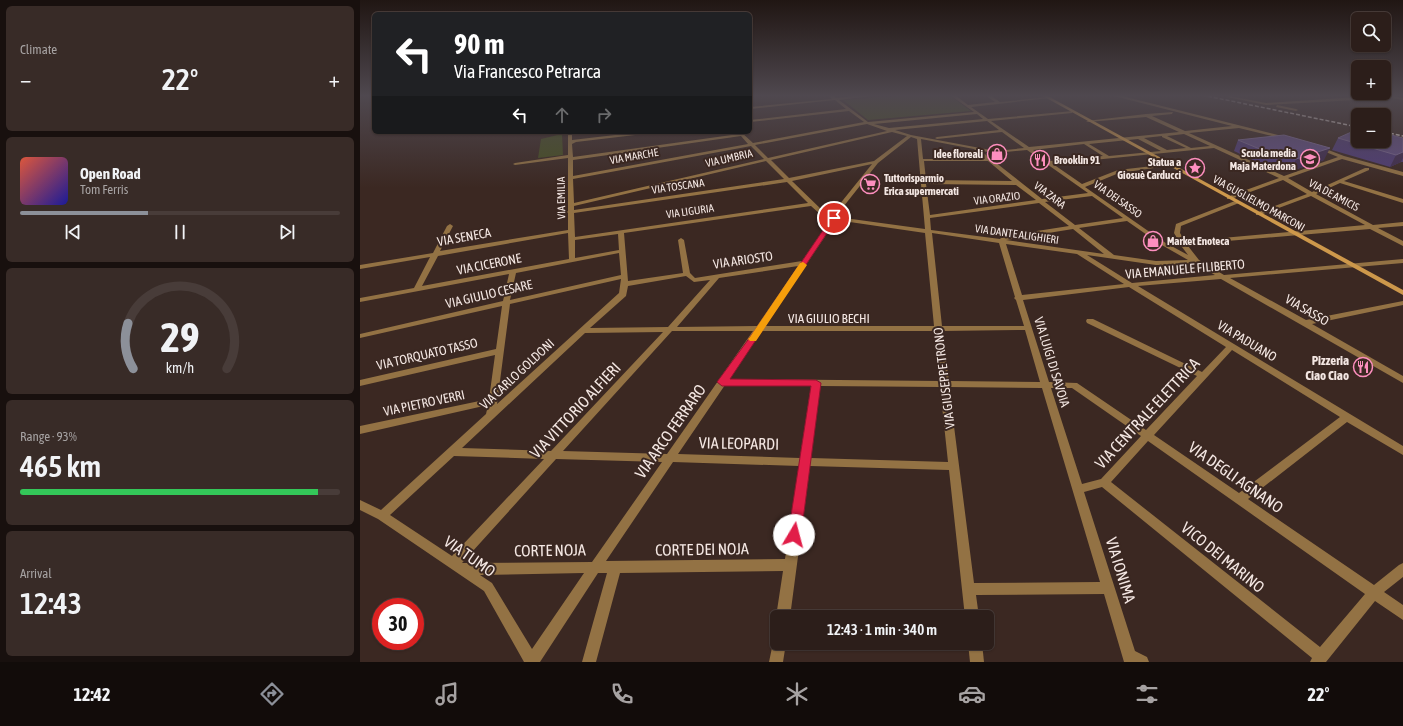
<!DOCTYPE html>
<html lang="en">
<head>
<meta charset="utf-8">
<style>
	body { margin:0; font-family:"Asap Condensed",sans-serif; background:#382b27; color:#f1f3f6; height:100vh; display:flex; flex-direction:column; font-size:15px; white-space:nowrap }
	* { box-sizing:border-box; margin:0 }
	p { font-size:13px; color:#a6a2a2 }
	.icon { flex:none; width:22px; height:22px; fill:none; stroke:currentColor; stroke-width:2; stroke-linecap:round; stroke-linejoin:round }
	.map { position:relative; flex:1; overflow:hidden }
	.sheet { display:flex; flex-direction:column; gap:6px; padding:6px; background:#18100e; width:360px }
	.sheet>* { flex:none }
	.hud { position:absolute; left:12px; top:12px; width:380px; height:122px; border-radius:6px; box-shadow:0 1px 3px #0004,0 0 0 1px #483c39; background:#202124; color:#fff; overflow:hidden }
	.controls { position:absolute; left:991px; top:12px; display:grid; gap:8px }
	.controls a { display:grid; place-items:center; width:40px; height:40px; border-radius:6px; background:#2c1e1a; box-shadow:0 1px 3px #0004,0 0 0 1px #483c39; font-size:20px }
	.speed { position:absolute; left:12px; top:598px; display:flex; gap:8px; font-size:20px; font-weight:700; text-align:center }
	.speed>* { display:grid; place-content:center; width:52px; height:52px; border-radius:50%; background:#2c1e1a; box-shadow:0 1px 3px #0004,0 0 0 1px #483c39; line-height:1 }
	.speed .limit { border:6px solid #d22; background:#fff; color:#111 }
	.pin { position:absolute; display:grid; place-items:center; width:34px; height:34px; color:#fff; margin:-17px; border:2px solid #fff; border-radius:50%; box-shadow:0 1px 4px #0007 }
	.me { position:absolute; width:44px; margin:-22px; rotate:8deg; stroke-linejoin:round; filter:drop-shadow(0 0 3px #0008) }
	.turn { display:flex; align-items:center; gap:14px; height:84px; padding:0 16px; font-size:18px }
	.turn .icon { width:52px; height:52px; stroke-width:2.5 }
	.turn b { display:block; font-size:28px; line-height:34px }
	.lanes { display:flex; align-items:center; height:38px; padding:0 16px; background:#0003; justify-content:center; gap:20px; direction:ltr }
	.lanes .off { opacity:.35 }
	.big { font-size:30px; font-weight:600; line-height:1.1 }
	.sheet .widget { flex:1; display:flex; flex-direction:column; justify-content:center; gap:6px; min-width:0; padding:0 14px; border-radius:6px; background:#382b27 }
	.sheet .dial { align-items:center; gap:0 }
	.dial svg { height:104px; overflow:visible; fill:none; stroke:#483c39; stroke-width:7; stroke-linecap:round; text-anchor:middle }
	.dial text { fill:#f1f3f6; stroke:none }
	.song { display:flex; align-items:center; gap:12px }
	.cover { width:48px; height:48px; border-radius:6px; background:linear-gradient(135deg,hsl(10 70% 55%),hsl(240 70% 35%)) }
	.played { height:4px; border-radius:2px; background:linear-gradient(90deg,#8c9099 40%,#483c39 40%) }
	.keys { display:flex; justify-content:space-around; direction:ltr }
	.heat { display:flex; justify-content:space-between; align-items:center; font-size:22px; direction:ltr }
	.charge { height:6px; border-radius:3px; background:linear-gradient(90deg,#34c759 93%,#483c39 0) }
	.trip { position:absolute; left:410px; top:610px; width:224px; height:40px; border-radius:6px; background:#2c1e1a; box-shadow:0 1px 3px #0004,0 0 0 1px #483c39; font-weight:600; line-height:40px; text-align:center }
	.menu { display:flex; height:64px; justify-content:space-around; align-items:center; background:#120c0a; color:#a6a2a2 }
	.menu .icon { width:28px; height:28px }
	.menu .on { color:#8c9099 }
	.menu b { font-size:18px; color:#f1f3f6 }
	main { display:flex; flex:1; min-height:0 }
	.map>svg:first-child { display:block }
	.green { fill:#474f20 }
	.lines { fill:none; stroke-linecap:round; stroke-linejoin:round }
	.minor { fill:#937244; fill-rule:evenodd }
	.secondary { fill:#cd984b; fill-rule:evenodd }
	.rail { stroke:#e0d3ce; stroke-width:1.5; stroke-dasharray:4 2; stroke-linecap:butt }
	.wall { fill:#503c77 }
	.shaded-wall { fill:#402c50 }
	.building { fill:#624e83; stroke:#796692 }
	.route { fill:#e11d48; stroke:#92132f }
	.slow { fill:#f59e0b }
	.labels { text-anchor:middle; dominant-baseline:central; stroke-width:4; stroke-linejoin:round; paint-order:stroke }
	.far-poi-label { font-size:11px; font-weight:bold; fill:#f4e7e3; stroke:#3b2822; text-anchor:end }
	.far-street-label { font-size:11px; fill:#f4e7e3; stroke:#3b2822 }
	.street-label { font-size:13px; fill:#f4e7e3; stroke:#3b2822 }
	.poi-label { font-size:13px; font-weight:bold; fill:#f4e7e3; stroke:#3b2822; text-anchor:end }
	.near-street-label { font-size:16px; fill:#f4e7e3; stroke:#3b2822 }
</style>
</head>
<body>
<main>
<section class="sheet">
<div class="widget"><p>Climate</p>
<div class="heat"><a>−</a><b class="big">22°</b><a>+</a></div>
</div>
<div class="widget">
<div class="song"><i class="cover"></i><div><b>Open Road</b><p>Tom Ferris</p></div></div>
<div class="played"></div>
<div class="keys"><svg class="icon" aria-label="previous" viewBox="0 0 24 24"><path d="M18 5L8 12l10 7zM5 5v14"/></svg><svg class="icon" aria-label="pause" viewBox="0 0 24 24"><path d="M8 5v14M16 5v14"/></svg><svg class="icon" aria-label="next" viewBox="0 0 24 24"><path d="M6 5l10 7-10 7zM19 5v14"/></svg></div>
</div>
<div class="widget dial"><svg viewBox="0 0 100 80">
<path d="M14 69A42 42 0 1 1 86 69"/>
<path d="M14 69A42 42 0 0 1 10 34" stroke="#8c9099"/>
<text x="50" y="56" font-size="32" font-weight="700">29</text>
<text x="50" y="72" font-size="11">km/h</text>
</svg></div>
<div class="widget"><p>Range · 93%</p><b class="big">465 km</b><div class="charge"></div></div>
<div class="widget"><p>Arrival</p><b class="big">12:43</b></div>
</section>
<div class="map">
<svg width="1043" height="662" viewBox="0 0 1043 662">
	<rect width="100%" height="100%" fill="#3b2822"/>
	<g class="green">
		<polygon points="548,95 589,95 611,111 508,120 483,100"/>
		<polygon points="202,134 203,155 178,158 181,139"/>
	</g>
	<g class="lines">
		<g class="minor">
			<path d="M 468,95 L 473,95 L 476,98 L 504,95 L 520,95 L 479,100 L 508,122 L 614,112 L 590,95 L 595,95 L 608,105 L 635,102 L 625,95 L 630,95 L 640,102 L 688,97 L 690,98 L 611,107 L 628,119 L 713,111 L 712,113 L 631,121 L 669,147 L 819,132 L 786,117 L 728,122 L 726,121 L 786,114 L 813,112 L 812,114 L 792,116 L 825,131 L 872,126 L 750,95 L 758,95 L 926,137 L 926,139 L 924,139 L 879,128 L 829,133 L 924,176 L 978,157 L 956,148 L 956,147 L 958,146 L 984,156 L 1043,172 L 1043,176 L 982,159 L 928,178 L 952,192 L 1005,168 L 1009,168 L 1009,170 L 984,181 L 1043,199 L 1043,203 L 980,183 L 956,194 L 1013,225 L 1043,222 L 1043,226 L 1018,228 L 1043,241 L 1043,246 L 1010,229 L 831,244 L 828,242 L 829,241 L 1005,225 L 951,196 L 900,215 L 896,215 L 896,213 L 947,194 L 923,180 L 871,199 L 867,199 L 867,197 L 919,178 L 854,148 L 693,164 L 722,184 L 758,170 L 810,164 L 810,165 L 808,166 L 759,173 L 725,187 L 804,242 L 828,255 L 822,247 L 814,233 L 816,224 L 875,201 L 879,201 L 879,203 L 821,226 L 820,233 L 828,246 L 839,260 L 864,275 L 1043,259 L 1043,263 L 870,278 L 946,320 L 1043,301 L 1043,305 L 952,324 L 1043,376 L 1043,383 L 861,279 L 778,286 L 1043,446 L 1043,455 L 987,422 L 888,499 L 1014,585 L 1039,565 L 1043,563 L 1043,577 L 1024,592 L 1043,605 L 1043,620 L 1015,601 L 966,662 L 950,662 L 952,658 L 742,487 L 724,492 L 775,651 L 787,657 L 789,662 L 764,662 L 744,594 L 616,595 L 619,617 L 605,617 L 589,470 L 450,466 L 430,617 L 417,617 L 417,619 L 416,617 L 423,571 L 260,573 L 236,662 L 222,662 L 247,573 L 238,573 L 180,662 L 164,662 L 124,591 L 18,519 L 0,510 L 0,500 L 21,510 L 126,414 L 128,405 L 0,434 L 0,426 L 129,399 L 135,355 L 0,386 L 0,380 L 136,349 L 142,306 L 0,338 L 0,334 L 143,301 L 149,274 L 0,302 L 0,298 L 54,288 L 70,257 L 0,269 L 0,265 L 73,253 L 87,226 L 90,224 L 93,226 L 80,251 L 208,230 L 208,213 L 207,212 L 208,211 L 208,158 L 155,165 L 153,164 L 155,163 L 208,155 L 208,135 L 212,135 L 212,140 L 281,132 L 294,132 L 292,133 L 216,142 L 212,144 L 213,157 L 379,134 L 377,132 L 381,132 L 393,143 L 504,122 L 489,111 L 390,122 L 390,120 L 486,109 L 475,100 L 390,109 L 390,107 L 472,99 ZM 617,114 L 623,119 L 529,128 L 514,124 ZM 627,121 L 639,130 L 577,137 L 575,138 L 577,139 L 642,132 L 664,148 L 636,151 L 551,135 L 535,130 ZM 507,124 L 527,131 L 408,158 L 395,145 ZM 532,132 L 547,136 L 514,161 L 429,178 L 411,160 ZM 824,134 L 850,146 L 831,148 L 807,136 ZM 381,136 L 388,144 L 213,176 L 213,160 ZM 802,136 L 802,137 L 826,148 L 807,150 L 784,138 ZM 551,137 L 557,139 L 565,229 L 477,217 L 480,211 L 518,163 ZM 561,139 L 614,149 L 625,159 L 563,159 ZM 778,139 L 801,151 L 749,156 L 729,144 ZM 724,144 L 743,156 L 690,161 L 673,150 ZM 391,146 L 404,159 L 214,203 L 213,179 ZM 667,150 L 728,193 L 682,199 L 621,151 L 636,153 ZM 406,161 L 424,179 L 214,210 L 214,206 ZM 564,161 L 628,161 L 652,181 L 566,180 ZM 512,164 L 475,210 L 472,215 L 464,212 L 432,181 ZM 427,182 L 448,203 L 215,237 L 214,213 ZM 566,184 L 656,185 L 676,200 L 570,215 ZM 732,196 L 763,218 L 715,225 L 685,202 ZM 679,203 L 709,226 L 644,236 L 642,237 L 640,239 L 571,230 L 570,218 ZM 451,206 L 460,214 L 471,219 L 442,261 L 335,278 L 330,273 L 324,240 L 321,238 L 318,240 L 323,273 L 268,281 L 264,233 ZM 476,220 L 565,233 L 574,326 L 405,326 ZM 767,221 L 800,244 L 828,260 L 796,261 L 754,255 L 719,228 ZM 713,229 L 744,254 L 646,240 ZM 208,233 L 209,259 L 62,286 L 78,256 ZM 572,233 L 639,243 L 655,297 L 654,298 L 656,300 L 664,326 L 582,326 ZM 258,234 L 259,250 L 215,258 L 215,240 ZM 646,244 L 717,254 L 764,284 L 662,295 ZM 259,253 L 261,275 L 150,300 L 156,273 ZM 727,255 L 796,265 L 835,264 L 855,275 L 772,283 ZM 438,266 L 397,326 L 317,327 L 359,278 ZM 326,276 L 334,282 L 350,280 L 308,327 L 230,328 L 266,296 L 268,286 ZM 261,279 L 259,293 L 137,404 L 150,304 ZM 769,287 L 866,347 L 842,372 L 733,319 L 727,319 L 726,321 L 727,323 L 837,376 L 786,430 L 717,383 L 689,382 L 663,300 ZM 665,330 L 680,382 L 589,381 L 582,331 ZM 312,331 L 393,331 L 307,454 L 203,451 ZM 401,331 L 574,331 L 580,381 L 369,379 ZM 303,332 L 191,451 L 102,448 L 225,333 ZM 872,350 L 980,417 L 879,493 L 794,435 ZM 365,385 L 451,386 L 440,458 L 318,454 ZM 460,386 L 580,387 L 588,462 L 451,458 ZM 589,387 L 682,388 L 740,582 L 614,583 ZM 691,388 L 712,388 L 781,436 L 741,479 L 722,484 ZM 788,441 L 1005,594 L 960,647 L 751,482 ZM 94,456 L 184,459 L 92,556 L 30,515 ZM 196,459 L 302,462 L 232,562 L 102,563 ZM 313,462 L 439,466 L 425,559 L 246,561 ZM 224,573 L 172,649 L 132,583 L 120,575 Z"/>
			<polygon points="1027,95 1043,98 1043,100 1032,98 906,105 867,97 869,96 906,103"/>
			<polygon points="917,105 936,109 938,110 936,111 916,107"/>
			<polygon points="417,637 417,643 426,643 423,662 409,662 414,638"/>
			<polygon points="608,643 622,643 624,662 610,662"/>
		</g>
		<polygon class="secondary" points="681,95 686,95 1043,290 1043,295"/>
		<g class="rail">
			<polyline points="842,95 998,127"/>
			<polyline points="1024,132 1043,136"/>
		</g>
	</g>
	<g class="wall">
		<polygon points="978,138 1043,138 1043,162 1041,162 1030,167 972,150"/>
		<polygon points="878,140 964,160 931,171 914,170 874,151"/>
	</g>
	<g class="shaded-wall">
		<polygon points="970,148 964,160 931,171 936,159"/>
		<polygon points="1043,152 1043,158 1041,162 1030,167 1036,155"/>
	</g>
	<g class="building">
		<polygon points="998,129 998,141 1024,141 1024,133 1043,138 1043,152 1036,155 978,138"/>
		<polygon points="924,135 970,148 936,159 919,157 878,140"/>
	</g>
	<linearGradient id="sky" x2="0" y2="1"><stop stop-color="#201613"/><stop offset="0.51" stop-color="#4f484f"/><stop offset="1" stop-color="#4f484f" stop-opacity="0"/></linearGradient>
	<rect width="1043" height="188" fill="url(#sky)"/>
	<polygon class="route" points="474,216 477,218 370,379 456,380 461,383 441,535 439,539 434,541 430,539 428,535 451,386 362,386 357,382 396,329 472,217"/>
	<polygon class="slow" points="443,262 447,265 396,341 390,341 388,339 390,337 440,263"/>
	<defs>
		<symbol id="shop-ring" viewBox="-11 -11 22 22"><circle r="9.5" fill="#3b2822" stroke="#fd8ebe" stroke-width="1.5"/><path d="M-5-2.5h2.3a2.7 3.5 0 0 1 5.4 0H5L5.5 6h-11ZM-1.5-2.5h3a1.5 2.3 0 0 0-3 0Z" fill="#fd8ebe"/></symbol>
		<symbol id="school-ring" viewBox="-11 -11 22 22"><circle r="9.5" fill="#3b2822" stroke="#fd8ebe" stroke-width="1.5"/><path d="M0-5L7-2L0 1L-7-2ZM-4 1L0 2.5L4 1V4Q0 6-4 4Z" fill="#fd8ebe"/></symbol>
		<symbol id="restaurant-ring" viewBox="-11 -11 22 22"><circle r="9.5" fill="#3b2822" stroke="#fd8ebe" stroke-width="1.5"/><path d="M-5-6h1v4h1v-4h1v4h1v-4h1v5L-1.5 .5V6h-2V.5L-5-1ZM5-6V6H3V1.5H1.5Q1.5-4 5-6Z" fill="#fd8ebe"/></symbol>
		<symbol id="sight-ring" viewBox="-11 -11 22 22"><circle r="9.5" fill="#3b2822" stroke="#fd8ebe" stroke-width="1.5"/><path d="M0-6L1.8-2.2L6-1.7L2.9 1.2L3.7 5.4L0 3.3L-3.7 5.4L-2.9 1.2L-6-1.7L-1.8-2.2Z" fill="#fd8ebe"/></symbol>
		<symbol id="supermarket-ring" viewBox="-11 -11 22 22"><circle r="9.5" fill="#3b2822" stroke="#fd8ebe" stroke-width="1.5"/><path d="M-6-5.5h2.5l.6 2H6L4.5 2H-2.5L-4.4-4H-6ZM-1.5 3.2a1.3 1.3 0 1 0 .1 0ZM3 3.2a1.3 1.3 0 1 0 .1 0Z" fill="#fd8ebe"/></symbol>
	</defs>
	<g fill-rule="evenodd">
		<use href="#shop-ring" x="626" y="143" width="22" height="22"/>
		<use href="#school-ring" x="939" y="148" width="22" height="22"/>
		<use href="#restaurant-ring" x="669" y="149" width="22" height="22"/>
		<use href="#sight-ring" x="824" y="157" width="22" height="22"/>
		<use href="#supermarket-ring" x="499" y="173" width="22" height="22"/>
		<use href="#shop-ring" x="782" y="230" width="22" height="22"/>
		<use href="#restaurant-ring" x="992" y="356" width="22" height="22"/>
	</g>
	<g class="labels">
		<g class="far-poi-label">
			<text x="936" y="153">Scuola media<tspan x="936" dy="13">Maja Materdona</tspan></text>
			<text x="623" y="154">Idee floreali</text>
			<text x="694" y="160" text-anchor="start">Brooklin 91</text>
			<text x="821" y="162">Statua a<tspan x="821" dy="13">Giosuè Carducci</tspan></text>
			<text x="524" y="178" text-anchor="start">Tuttorisparmio<tspan x="524" dy="13">Erica supermercati</tspan></text>
			<text x="807" y="241" text-anchor="start">Market Enoteca</text>
		</g>
		<g class="far-street-label">
			<text transform="translate(274 156) rotate(-10)">VIA MARCHE</text>
			<text transform="translate(369 158) rotate(-13)">VIA UMBRIA</text>
			<text transform="translate(318 186) rotate(-8)">VIA TOSCANA</text>
			<text transform="translate(690 195) rotate(37)">VIA ZARA</text>
			<text transform="translate(974 195) rotate(28)">VIA DE AMICIS</text>
			<text transform="translate(201 198) rotate(-91)">VIA EMILIA</text>
			<text transform="translate(637 198) rotate(-7)">VIA ORAZIO</text>
			<text transform="translate(758 199) rotate(35)">VIA DEI SASSO</text>
			<text transform="translate(899 203) rotate(29)">VIA GUGLIELMO MARCONI</text>
			<text transform="translate(330 211) rotate(-8)">VIA LIGURIA</text>
			<text transform="translate(657 234) rotate(8)">VIA DANTE ALIGHIERI</text>
		</g>
		<g class="street-label">
			<text transform="translate(104 237) rotate(-10)">VIA SENECA</text>
			<text transform="translate(383 260) rotate(-8)">VIA ARIOSTO</text>
			<text transform="translate(129 264) rotate(-11)">VIA CICERONE</text>
			<text transform="translate(825 269) rotate(-5)">VIA EMANUELE FILIBERTO</text>
			<text transform="translate(129 294) rotate(-13)">VIA GIULIO CESARE</text>
			<text transform="translate(947 310) rotate(30)">VIA SASSO</text>
			<text x="469" y="318">VIA GIULIO BECHI</text>
			<text transform="translate(887 341) rotate(31)">VIA PADUANO</text>
			<text transform="translate(67 354) rotate(-13)">VIA TORQUATO TASSO</text>
			<text transform="translate(692 362) rotate(73)">VIA LUIGI DI SAVOIA</text>
			<text transform="translate(157 374) rotate(-43)">VIA CARLO GOLDONI</text>
			<text transform="translate(584 378) rotate(-97)">VIA GIUSEPPE TRONO</text>
			<text transform="translate(64 403) rotate(-12)">VIA PIETRO VERRI</text>
		</g>
		<g class="poi-label">
			<text x="989" y="360">Pizzeria<tspan x="989" dy="15">Ciao Ciao</tspan></text>
		</g>
		<g class="near-street-label">
			<text transform="translate(215 410) rotate(-47)">VIA VITTORIO ALFIERI</text>
			<text transform="translate(787 413) rotate(-47)">VIA CENTRALE ELETTRICA</text>
			<text transform="translate(310 431) rotate(-55)">VIA ARCO FERRARO</text>
			<text transform="translate(379 443) rotate(1)">VIA LEOPARDI</text>
			<text transform="translate(876 477) rotate(35)">VIA DEGLI AGNANO</text>
			<text transform="translate(342 549) rotate(-1)">CORTE DEI NOJA</text>
			<text transform="translate(190 550) rotate(-1)">CORTE NOJA</text>
			<text transform="translate(110 556) rotate(35)">VIA TUMO</text>
			<text transform="translate(863 557) rotate(39)">VICO DEI MARINO</text>
			<text transform="translate(761 570) rotate(73)">VIA IONIMA</text>
		</g>
	</g>
</svg>
<div class="controls">
<a><svg class="icon" aria-label="search" viewBox="0 0 24 24"><circle cx="10" cy="10" r="6"/><path d="M15 15l6 6"/></svg></a>
<a>+</a>
<a>−</a>
</div>
<div class="speed"><div class="limit">30</div></div>
<div class="pin" style="left:474px;top:218px;background:#d93025"><svg class="icon" aria-label="arrive" viewBox="0 0 24 24"><path d="M6 21V4h12l-3 4 3 4H6"/></svg></div>
<svg class="me" style="left:434px;top:535px" viewBox="-20 -20 40 40"><circle r="19" fill="#fff"/><path d="M0-13L10 11 0 6-10 11z" fill="#e11d48"/></svg>
<div class="trip">12:43 · 1 min · 340 m</div>
<div class="hud">
<div class="turn"><svg class="icon" aria-label="left" viewBox="0 0 24 24"><path d="M17 20v-9H6M10 6l-5 5 5 5"/></svg><div><b>90 m</b>Via Francesco Petrarca</div></div>
<div class="lanes"><svg class="icon" aria-label="left" viewBox="0 0 24 24"><path d="M17 20v-9H6M10 6l-5 5 5 5"/></svg><svg class="icon off" aria-label="ahead" viewBox="0 0 24 24"><path d="M12 20V5M6 11l6-6 6 6"/></svg><svg class="icon off" aria-label="right" viewBox="0 0 24 24"><path d="M7 20v-9h11M14 6l5 5-5 5"/></svg></div>
</div>
</div>
</main>
<nav class="menu">
<b>12:42</b>
<svg class="icon on" aria-label="directions" viewBox="0 0 24 24"><path d="M12 3l9 9-9 9-9-9zM9 14v-3h6M13 9l2 2-2 2"/></svg>
<svg class="icon" aria-label="music" viewBox="0 0 24 24"><path d="M9 18V5l10-2v13"/><circle cx="6" cy="18" r="3"/><circle cx="16" cy="16" r="3"/></svg>
<svg class="icon" aria-label="phone" viewBox="0 0 24 24"><path d="M5 4h4l2 5-3 2q2 4 5 5l2-3 5 2v4C11 20 4 13 5 4z"/></svg>
<svg class="icon" aria-label="climate" viewBox="0 0 24 24"><path d="M12 3v18M4 7l16 10M4 17L20 7"/></svg>
<svg class="icon" aria-label="car" viewBox="0 0 24 24"><path d="M5 17H2v-5l4-1 3-4h7l3 4 3 1v5h-3M9 17h6M6 11h13"/><circle cx="7" cy="17" r="2"/><circle cx="17" cy="17" r="2"/></svg>
<svg class="icon" aria-label="filters" viewBox="0 0 24 24"><path d="M4 7h16M4 17h16"/><circle cx="9" cy="7" r="2"/><circle cx="15" cy="17" r="2"/></svg>
<b>22°</b>
</nav>
</body>
</html>
